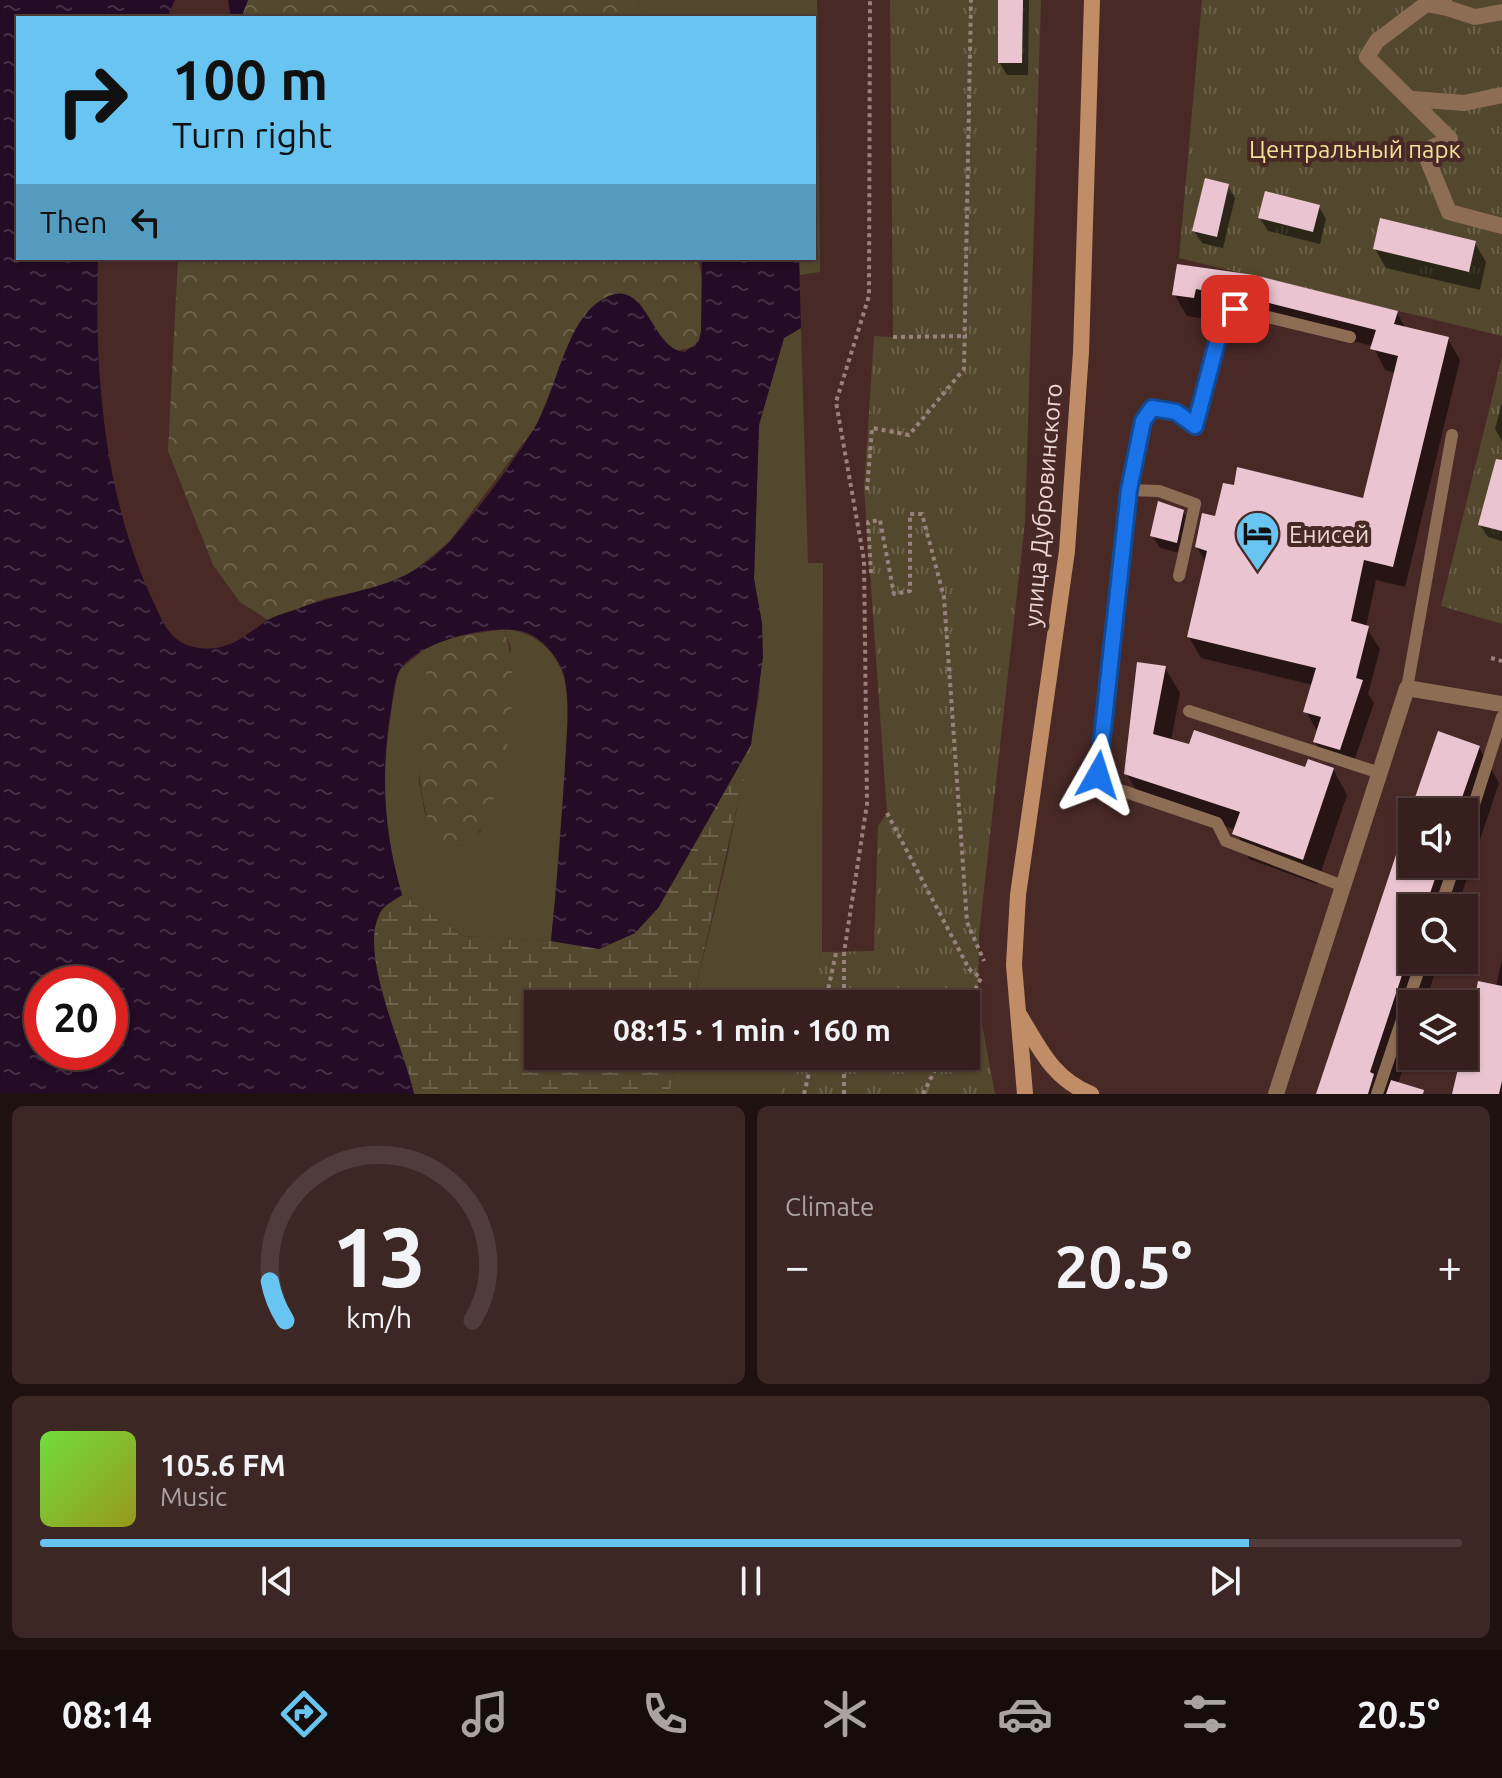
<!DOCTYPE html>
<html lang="en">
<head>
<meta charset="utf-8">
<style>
	body { margin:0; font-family:Ubuntu,sans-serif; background:#3d2725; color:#f1f3f6; height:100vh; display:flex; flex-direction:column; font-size:30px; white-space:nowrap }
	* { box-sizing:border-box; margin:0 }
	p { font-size:26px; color:#aaa2a3 }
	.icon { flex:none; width:44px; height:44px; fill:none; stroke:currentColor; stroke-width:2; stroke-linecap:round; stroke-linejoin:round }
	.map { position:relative; height:1094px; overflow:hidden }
	.side { display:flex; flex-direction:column; gap:12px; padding:12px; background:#1e110f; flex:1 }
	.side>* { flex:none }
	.hud { position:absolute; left:16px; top:16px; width:800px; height:244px; border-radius:0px; box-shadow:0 2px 6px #0004,0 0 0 2px #503d3b; background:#68c4f0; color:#111; overflow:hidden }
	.buttons { position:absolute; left:1398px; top:798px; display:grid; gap:16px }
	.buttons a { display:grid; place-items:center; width:80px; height:80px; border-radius:0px; background:#361f1c; box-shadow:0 2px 6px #0004,0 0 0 2px #503d3b; font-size:40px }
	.speed { position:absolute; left:24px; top:966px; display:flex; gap:16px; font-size:40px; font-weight:700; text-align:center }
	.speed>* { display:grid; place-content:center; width:104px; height:104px; border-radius:50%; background:#361f1c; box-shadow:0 2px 6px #0004,0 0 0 2px #503d3b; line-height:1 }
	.speed .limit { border:12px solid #d22; background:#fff; color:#111 }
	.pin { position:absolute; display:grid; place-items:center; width:68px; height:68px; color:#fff; margin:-34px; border-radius:16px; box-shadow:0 4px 12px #0006 }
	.me { position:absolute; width:88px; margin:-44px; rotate:6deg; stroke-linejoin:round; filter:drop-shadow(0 0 6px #0008) }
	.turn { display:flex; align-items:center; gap:28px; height:168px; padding:0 24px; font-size:36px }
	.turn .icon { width:104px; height:104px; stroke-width:2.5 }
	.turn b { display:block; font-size:56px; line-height:68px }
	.then { display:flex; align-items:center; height:76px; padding:0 24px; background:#0003; gap:16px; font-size:30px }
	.big { font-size:60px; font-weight:700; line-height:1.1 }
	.side .card { flex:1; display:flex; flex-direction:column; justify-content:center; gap:12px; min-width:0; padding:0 28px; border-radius:12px; background:#3d2725 }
	.side .dial { align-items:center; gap:0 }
	.dial svg { height:208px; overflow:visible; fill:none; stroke:#503d3b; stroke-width:7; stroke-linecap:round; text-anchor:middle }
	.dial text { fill:#f1f3f6; stroke:none }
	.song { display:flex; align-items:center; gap:24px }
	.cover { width:96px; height:96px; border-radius:12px; background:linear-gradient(135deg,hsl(100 70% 55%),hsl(60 70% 35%)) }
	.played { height:8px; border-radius:4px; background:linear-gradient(90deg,#68c4f0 85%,#503d3b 85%) }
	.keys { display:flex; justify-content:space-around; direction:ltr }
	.heat { display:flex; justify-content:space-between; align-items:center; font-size:44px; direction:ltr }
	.side .tiles { flex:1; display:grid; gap:12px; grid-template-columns:1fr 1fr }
	.card:last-child { grid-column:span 2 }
	.trip { position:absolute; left:524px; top:990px; width:456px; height:80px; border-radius:0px; background:#361f1c; box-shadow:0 2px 6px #0004,0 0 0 2px #503d3b; font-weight:700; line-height:80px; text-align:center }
	.tab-bar { display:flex; height:128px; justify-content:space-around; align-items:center; background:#160c0b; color:#aaa2a3 }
	.tab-bar .icon { width:56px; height:56px }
	.tab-bar .current { color:#68c4f0 }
	.tab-bar b { font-size:36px; color:#f1f3f6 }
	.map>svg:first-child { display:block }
	.grass { fill:#53482e }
	.forest { fill:url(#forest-crowns) }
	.wetland { fill:url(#wetland-marsh) }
	.park { fill:url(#park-tufts) }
	.water { fill:url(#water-ripples); fill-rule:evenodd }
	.shadow { fill:#0007 }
	.building { fill:#eac4d1 }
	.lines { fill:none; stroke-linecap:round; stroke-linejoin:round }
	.path { stroke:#9b817e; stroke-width:4; stroke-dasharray:4 4; stroke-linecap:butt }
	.service { stroke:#8e6d55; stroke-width:12 }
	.pedestrian { stroke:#8e6d55; stroke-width:16 }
	.minor { stroke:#8e6d55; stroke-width:16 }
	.secondary { stroke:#c18d66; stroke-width:16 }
	.route-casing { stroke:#114b97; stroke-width:20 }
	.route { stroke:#1a73e8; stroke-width:14 }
	.labels { text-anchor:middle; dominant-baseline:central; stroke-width:8; stroke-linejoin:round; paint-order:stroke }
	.park-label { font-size:24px; fill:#f9de99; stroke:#482926 }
	.street-label { font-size:24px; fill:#ebd6d4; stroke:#482926 }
	.poi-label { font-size:24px; fill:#ebd6d4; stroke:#482926; text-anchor:start }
</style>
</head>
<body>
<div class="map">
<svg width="1502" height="1094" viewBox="0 0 1502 1094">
	<defs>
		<pattern id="forest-crowns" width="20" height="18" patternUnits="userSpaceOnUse" patternTransform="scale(2)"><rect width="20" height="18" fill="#53482e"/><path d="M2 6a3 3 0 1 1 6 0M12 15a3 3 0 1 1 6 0" fill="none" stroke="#6c624b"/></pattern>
		<pattern id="wetland-marsh" width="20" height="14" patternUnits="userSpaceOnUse" patternTransform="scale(2)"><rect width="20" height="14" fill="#53482e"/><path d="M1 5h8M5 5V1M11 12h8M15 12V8" fill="none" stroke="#6c624b"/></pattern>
		<pattern id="park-tufts" width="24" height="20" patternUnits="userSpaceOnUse" patternTransform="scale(2)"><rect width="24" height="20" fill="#53482e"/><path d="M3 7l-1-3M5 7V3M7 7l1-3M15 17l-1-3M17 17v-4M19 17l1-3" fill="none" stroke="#6c624b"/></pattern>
		<pattern id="water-ripples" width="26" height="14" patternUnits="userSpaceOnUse" patternTransform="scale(2)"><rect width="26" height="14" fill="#240b26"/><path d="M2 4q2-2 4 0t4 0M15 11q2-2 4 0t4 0" fill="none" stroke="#442e45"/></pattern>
	</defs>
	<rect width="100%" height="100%" fill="#482926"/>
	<g class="grass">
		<polygon points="637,0 817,0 820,272 800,275 799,258 814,258 814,18 642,18"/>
		<polygon points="801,328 808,563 823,563 822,952 807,1004 692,1004 727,858 759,697 762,623 754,579 759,425 784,338"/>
		<path d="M 504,629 C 531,632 549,644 561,669 C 579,707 556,891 551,941 L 463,936 L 402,895 C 377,811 383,756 398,671 L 430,645 L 419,781 L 425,814 L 457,845 L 469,846 L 481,830 L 511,648 Z"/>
		<polygon points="679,1056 792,1056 781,1094 669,1094"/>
	</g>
	<g class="forest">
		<polygon points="248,0 637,0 642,18 241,18"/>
		<path d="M 178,258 L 698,258 C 703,282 711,327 694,347 L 675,351 L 665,343 L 639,302 L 579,323 L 536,426 L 449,542 L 407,576 L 373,590 L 326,598 L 268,620 L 240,602 L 213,565 L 168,451 Z"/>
		<path d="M 504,629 C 524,687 506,797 470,846 L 457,845 L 435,836 C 407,779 423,707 430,645 L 460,636 Z"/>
	</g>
	<path class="wetland" d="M 751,745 L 692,1004 L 538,1004 L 538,1056 L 679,1056 L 669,1094 L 414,1094 C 404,1048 359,956 379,915 C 382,906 394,900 402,895 L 463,936 L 551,941 L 599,949 L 635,933 L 659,907 Z"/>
	<g class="park">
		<polygon points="890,0 1041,0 1025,522 979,935 978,1003 995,1094 781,1094 792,1056 966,1056 966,1004 807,1004 822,952 874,951 878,826 887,813 864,488 874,336 893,337"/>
		<polygon points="1202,0 1502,0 1502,336 1179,258"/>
		<polygon points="1502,357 1502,624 1441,606"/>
	</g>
	<g class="water">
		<path d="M 0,0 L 175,0 L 167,18 L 18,18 L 18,258 L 98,258 C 94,372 104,497 153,601 C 162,620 169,640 190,646 C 223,655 241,639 266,621 C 276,615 289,612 300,608 C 359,586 403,592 451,540 C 481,506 510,467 534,429 C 557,392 565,318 605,298 C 647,275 650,350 685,352 L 699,341 L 701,331 L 702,258 L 799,258 L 801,328 L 784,338 L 759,425 L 754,579 L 762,623 L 763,657 L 751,745 L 658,908 L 635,933 L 599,949 L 551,941 C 557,883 561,824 565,766 C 566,736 571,704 564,675 C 559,658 542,637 524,632 C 494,622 411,642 398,674 C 394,684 393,698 391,709 C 380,774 384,832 402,895 C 394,900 382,906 379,915 C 359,956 404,1048 414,1094 L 0,1094 ZM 42,984 L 110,984 L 110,1052 L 42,1052 Z"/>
		<polygon points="228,0 248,0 241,18 231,18"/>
	</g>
	<g class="shadow">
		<polygon points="1000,0 1029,0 1028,75 1007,75 1000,63"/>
		<polygon points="1228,186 1235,198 1223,248 1202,243 1194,231"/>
		<polygon points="1319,207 1326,219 1320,244 1268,231 1260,218"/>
		<polygon points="1475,243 1486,262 1480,290 1386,268 1375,249"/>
		<polygon points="1179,266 1397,313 1406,329 1448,339 1460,360 1405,587 1376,580 1366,627 1380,649 1368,694 1374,703 1351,770 1328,763 1315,742 1318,733 1306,711 1313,685 1201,658 1189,637 1206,563 1197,547 1216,519 1364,501 1396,373 1385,370 1373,346 1242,314 1241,316 1207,309 1206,319 1187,316 1174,294"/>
		<polygon points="1502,403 1502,441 1495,429"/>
		<polygon points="1502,474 1502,541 1488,537 1480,525"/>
		<polygon points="1183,511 1190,524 1184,554 1160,548 1152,535"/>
		<polygon points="1165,668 1180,693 1171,741 1306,769 1333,769 1347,795 1317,884 1249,859 1236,830 1141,799 1126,773"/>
		<polygon points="1479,747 1499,783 1457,908 1412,908 1412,960 1439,960 1425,1004 1412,1004 1412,1041 1398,1084 1406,1094 1318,1094 1412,814 1412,864 1464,864 1464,812 1413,812"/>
		<polygon points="1502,959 1502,1094 1455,1094 1479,983 1496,987"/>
	</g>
	<g class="building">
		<polygon points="998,0 1023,0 1022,63 998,63"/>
		<polygon points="1205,178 1229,184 1217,237 1192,231"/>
		<polygon points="1265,191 1320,205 1313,232 1258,218"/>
		<polygon points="1380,218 1476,241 1469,272 1373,249"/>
		<polygon points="1177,264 1254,275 1398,311 1394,324 1449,337 1393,567 1364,560 1351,621 1369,626 1356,678 1363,680 1340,750 1313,742 1321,717 1303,712 1316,668 1187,637 1207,551 1195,547 1202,513 1215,516 1223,483 1234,485 1237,467 1363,498 1398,356 1370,349 1376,330 1230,293 1230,296 1196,289 1194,298 1172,295"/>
		<polygon points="1496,459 1502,460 1502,531 1478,525"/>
		<polygon points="1158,501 1184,510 1177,543 1150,536"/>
		<polygon points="1137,662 1166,666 1153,734 1189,744 1194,730 1305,767 1308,759 1334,768 1303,860 1232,834 1240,812 1124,774"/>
		<polygon points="1438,731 1480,746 1457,812 1410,812"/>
		<polygon points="1409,816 1412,816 1412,864 1440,864 1425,908 1412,908 1412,945 1370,1072 1374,1074 1368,1094 1316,1094"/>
		<polygon points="1478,981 1502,986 1502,1081 1499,1094 1452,1094 1461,1056 1464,1056"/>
		<polygon points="1391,1080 1424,1090 1423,1094 1386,1094"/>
	</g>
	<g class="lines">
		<g class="path">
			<polyline points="893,337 967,336"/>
			<polyline points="867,490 872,428 909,435 964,369 971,0"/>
			<polyline points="871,573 868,522 880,520 894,594 910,591 910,514 922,514 944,597 967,922 984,961"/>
			<polyline points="1491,658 1502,661"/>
			<polyline points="887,813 969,969 981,978 966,1008"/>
			<polyline points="825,1004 836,953"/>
			<polyline points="844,1004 844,953 867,804 864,560 836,402 869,296 870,0"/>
			<polyline points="804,1094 813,1056"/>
			<polyline points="844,1094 844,1056"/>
			<polyline points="923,1094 942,1056"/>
		</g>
		<g class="service">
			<polyline points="1129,490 1143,421 1152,408 1176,412 1195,426 1223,319 1235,309 1350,337"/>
			<polyline points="1179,576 1195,504 1159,491 1129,490 1098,775 1114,788 1217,823 1226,841 1343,886"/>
			<polyline points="1407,688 1452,435"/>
			<polyline points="1189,711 1380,773"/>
			<polyline points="1464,836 1502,717"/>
			<polyline points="1440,908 1455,864"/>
			<polyline points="1377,1094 1422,960"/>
		</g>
		<g class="pedestrian">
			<polyline points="1443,1 1447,8 1475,17 1502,12"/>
			<polyline points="1447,8 1426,4 1377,41 1367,57 1450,139 1450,146 1437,145 1424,151 1449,212 1502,226"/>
			<polyline points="1413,99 1464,103 1502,95"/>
		</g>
		<polyline class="minor" points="1276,1094 1407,688 1502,704"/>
		<g class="secondary">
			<path d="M 1020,1016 C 1040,1049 1053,1079 1091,1094"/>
			<polyline points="1025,1094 1014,965 1018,895 1067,551 1081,352 1092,0"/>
		</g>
	</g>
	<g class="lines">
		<defs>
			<polyline id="route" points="1098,775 1129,490 1143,421 1152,408 1176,412 1195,426 1223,319 1235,309"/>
		</defs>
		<use href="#route" class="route-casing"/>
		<use href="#route" class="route"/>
	</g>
	<defs>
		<symbol id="hotel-pin" viewBox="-11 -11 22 30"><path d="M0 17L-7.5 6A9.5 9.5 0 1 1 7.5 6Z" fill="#68c4f0" stroke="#482926"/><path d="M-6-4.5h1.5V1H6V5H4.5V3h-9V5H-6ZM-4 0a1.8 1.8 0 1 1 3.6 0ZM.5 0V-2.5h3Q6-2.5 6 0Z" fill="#111"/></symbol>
	</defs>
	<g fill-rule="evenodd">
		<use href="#hotel-pin" x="1232" y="508" width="51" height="69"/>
	</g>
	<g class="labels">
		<g class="park-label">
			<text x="1355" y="149">Центральный парк</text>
		</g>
		<g class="street-label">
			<text transform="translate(1043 505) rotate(-85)">улица Дубровинского</text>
		</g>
		<g class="poi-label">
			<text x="1289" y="534">Енисей</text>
		</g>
	</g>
</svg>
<div class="buttons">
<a><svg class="icon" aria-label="sound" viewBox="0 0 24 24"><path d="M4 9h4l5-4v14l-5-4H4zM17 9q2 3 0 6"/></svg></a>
<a><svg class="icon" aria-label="search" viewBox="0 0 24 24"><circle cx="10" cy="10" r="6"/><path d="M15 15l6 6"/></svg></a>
<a><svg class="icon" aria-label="layers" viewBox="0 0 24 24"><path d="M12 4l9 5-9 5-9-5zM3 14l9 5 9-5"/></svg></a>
</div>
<div class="speed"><div class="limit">20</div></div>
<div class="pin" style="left:1235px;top:309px;background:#d93025"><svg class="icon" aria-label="arrive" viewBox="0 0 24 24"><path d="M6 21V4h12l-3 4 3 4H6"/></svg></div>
<svg class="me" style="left:1098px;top:775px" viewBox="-20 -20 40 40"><path d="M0-17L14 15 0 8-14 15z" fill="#1a73e8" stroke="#fff" stroke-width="4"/></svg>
<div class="trip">08:15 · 1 min · 160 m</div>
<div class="hud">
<div class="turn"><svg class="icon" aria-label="right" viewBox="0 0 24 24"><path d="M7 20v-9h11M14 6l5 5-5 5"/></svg><div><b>100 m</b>Turn right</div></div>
<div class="then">Then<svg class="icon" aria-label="left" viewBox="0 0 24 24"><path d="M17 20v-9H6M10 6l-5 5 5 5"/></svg></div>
</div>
</div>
<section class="side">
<div class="tiles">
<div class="card dial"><svg viewBox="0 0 100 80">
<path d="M14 69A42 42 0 1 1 86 69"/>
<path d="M14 69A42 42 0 0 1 8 54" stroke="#68c4f0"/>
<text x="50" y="56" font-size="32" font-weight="700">13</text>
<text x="50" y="72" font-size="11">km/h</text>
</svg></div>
<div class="card"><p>Climate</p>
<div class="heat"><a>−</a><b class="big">20.5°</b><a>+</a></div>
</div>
<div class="card">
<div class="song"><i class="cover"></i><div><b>105.6 FM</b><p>Music</p></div></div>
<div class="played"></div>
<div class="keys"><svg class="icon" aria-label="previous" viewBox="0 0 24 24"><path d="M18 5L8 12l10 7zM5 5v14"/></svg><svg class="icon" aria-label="pause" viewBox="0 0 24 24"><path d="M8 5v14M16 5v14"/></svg><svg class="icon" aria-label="next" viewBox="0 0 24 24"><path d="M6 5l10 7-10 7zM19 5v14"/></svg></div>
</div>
</div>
</section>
<nav class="tab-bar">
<b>08:14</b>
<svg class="icon current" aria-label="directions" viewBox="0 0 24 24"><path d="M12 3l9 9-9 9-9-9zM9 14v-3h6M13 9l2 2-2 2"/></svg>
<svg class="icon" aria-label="music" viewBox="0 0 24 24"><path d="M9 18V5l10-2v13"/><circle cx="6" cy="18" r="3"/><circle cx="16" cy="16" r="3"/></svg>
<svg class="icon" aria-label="phone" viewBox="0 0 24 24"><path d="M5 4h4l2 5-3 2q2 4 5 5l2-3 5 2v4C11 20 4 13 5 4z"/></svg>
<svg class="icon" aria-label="climate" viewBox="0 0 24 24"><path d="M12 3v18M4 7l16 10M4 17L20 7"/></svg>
<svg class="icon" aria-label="car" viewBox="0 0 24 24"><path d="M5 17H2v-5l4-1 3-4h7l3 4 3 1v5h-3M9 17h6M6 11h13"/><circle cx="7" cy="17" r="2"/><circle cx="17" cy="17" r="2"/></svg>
<svg class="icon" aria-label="filters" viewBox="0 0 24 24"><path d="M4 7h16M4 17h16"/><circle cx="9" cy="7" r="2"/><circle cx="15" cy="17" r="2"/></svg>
<b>20.5°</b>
</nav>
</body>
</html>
